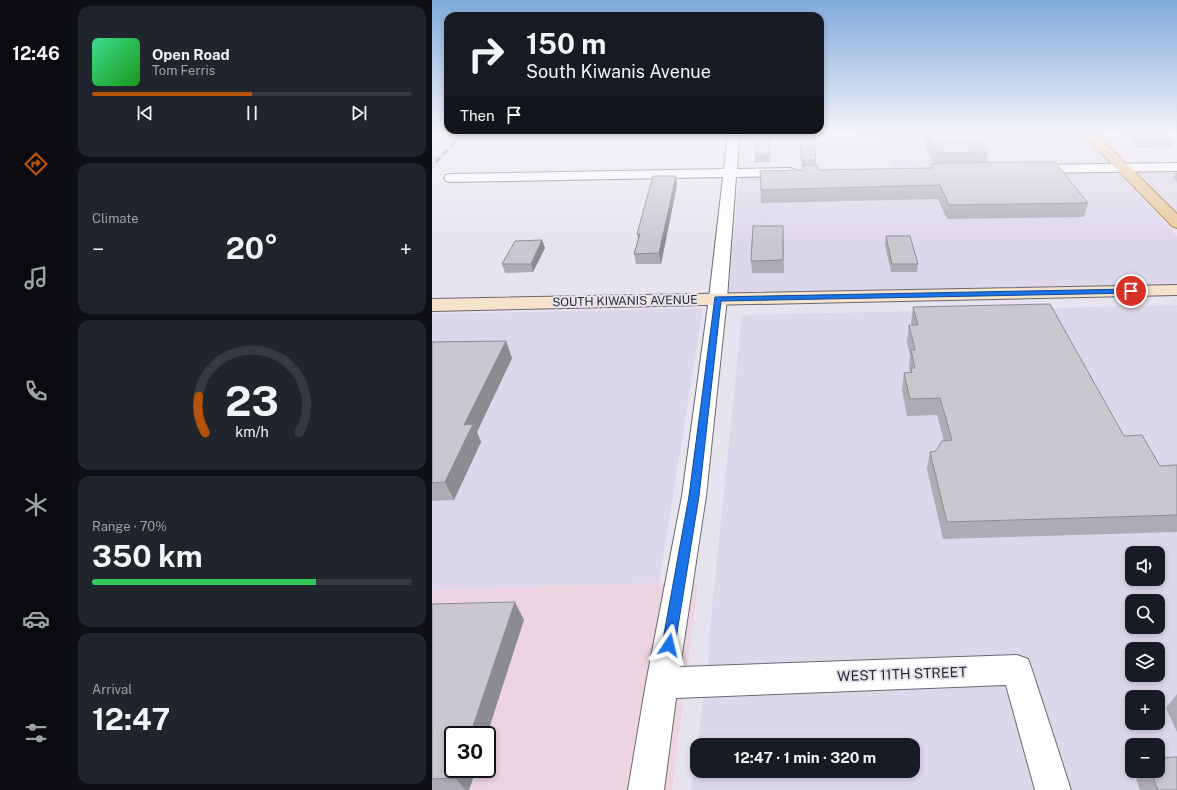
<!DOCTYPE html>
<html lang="en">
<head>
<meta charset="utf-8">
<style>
	body { margin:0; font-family:"Public Sans",sans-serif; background:#20242c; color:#f1f3f6; height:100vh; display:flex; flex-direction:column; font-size:15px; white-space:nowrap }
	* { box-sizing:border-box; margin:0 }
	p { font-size:13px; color:#9ea1a6 }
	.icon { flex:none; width:22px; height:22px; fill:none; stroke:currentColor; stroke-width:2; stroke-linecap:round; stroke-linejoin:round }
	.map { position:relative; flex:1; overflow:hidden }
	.sheet { display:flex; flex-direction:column; gap:6px; padding:6px; background:#0d0f14; width:360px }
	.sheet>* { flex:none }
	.hud { position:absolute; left:12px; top:12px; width:380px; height:122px; border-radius:12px; box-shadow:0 2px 6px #0003; background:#171b24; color:#f1f3f6; overflow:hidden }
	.buttons { position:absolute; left:693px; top:546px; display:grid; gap:8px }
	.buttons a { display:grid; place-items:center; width:40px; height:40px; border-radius:8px; background:#171b24; box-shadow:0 2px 6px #0003; font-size:20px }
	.speed { position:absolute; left:12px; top:726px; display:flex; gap:8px; font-size:20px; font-weight:700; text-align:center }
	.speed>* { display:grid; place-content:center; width:52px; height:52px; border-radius:50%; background:#171b24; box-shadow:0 2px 6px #0003; line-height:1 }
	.speed .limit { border:2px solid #111; border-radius:6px; background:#fff; color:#111 }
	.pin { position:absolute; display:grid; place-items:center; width:34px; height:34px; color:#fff; margin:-17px; border:2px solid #fff; border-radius:50%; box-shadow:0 1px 4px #0007 }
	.me { position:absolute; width:44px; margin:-22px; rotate:10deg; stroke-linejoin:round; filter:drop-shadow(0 0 3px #0008) }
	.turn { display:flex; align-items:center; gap:14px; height:84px; padding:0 16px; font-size:18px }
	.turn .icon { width:52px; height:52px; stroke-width:2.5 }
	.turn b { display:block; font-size:28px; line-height:34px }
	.then { display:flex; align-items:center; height:38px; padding:0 16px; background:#0003; gap:8px; font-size:15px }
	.big { font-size:30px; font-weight:700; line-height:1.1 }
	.sheet .card { flex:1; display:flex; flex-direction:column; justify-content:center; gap:6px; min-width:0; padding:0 14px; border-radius:12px; background:#20242c }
	.sheet .dial { align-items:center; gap:0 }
	.dial svg { height:104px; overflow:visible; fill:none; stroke:#363941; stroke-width:7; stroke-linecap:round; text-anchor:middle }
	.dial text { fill:#f1f3f6; stroke:none }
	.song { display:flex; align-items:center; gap:12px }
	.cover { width:48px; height:48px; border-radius:6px; background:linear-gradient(135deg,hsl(150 70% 55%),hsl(120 70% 35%)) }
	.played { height:4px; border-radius:2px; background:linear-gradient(90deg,#b45309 50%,#363941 50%) }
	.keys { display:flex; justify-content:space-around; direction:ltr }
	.heat { display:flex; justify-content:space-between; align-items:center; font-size:22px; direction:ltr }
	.charge { height:6px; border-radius:3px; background:linear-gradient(90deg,#34c759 70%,#363941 0) }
	.trip { position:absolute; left:258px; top:738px; width:230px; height:40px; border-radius:12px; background:#171b24; box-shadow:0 2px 6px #0003; font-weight:700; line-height:40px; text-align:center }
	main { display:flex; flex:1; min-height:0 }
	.dock { display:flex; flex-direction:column; width:72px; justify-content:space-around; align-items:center; background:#090b0e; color:#9ea1a6 }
	.dock .icon { width:28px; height:28px }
	.dock .active { color:#b45309 }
	.dock b { font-size:18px; color:#f1f3f6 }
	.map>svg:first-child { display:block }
	.built { fill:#ddd7ea; fill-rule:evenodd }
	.industrial { fill:#ecd5e1; fill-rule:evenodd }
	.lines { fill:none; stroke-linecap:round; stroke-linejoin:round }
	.minor-casing { stroke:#6a6771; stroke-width:2 }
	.secondary-casing { stroke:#6a6771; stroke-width:2 }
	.primary-casing { stroke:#9f7947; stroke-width:2 }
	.minor { fill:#fff; fill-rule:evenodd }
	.secondary { fill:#f5e3cc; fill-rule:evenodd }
	.primary { fill:#ebc898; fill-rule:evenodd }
	.rail-casing { stroke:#706e75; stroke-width:3 }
	.rail { stroke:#e8e4ef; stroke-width:2; stroke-dasharray:5.5; stroke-linecap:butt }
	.wall { fill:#aeabb4 }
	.shaded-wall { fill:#8d8b92 }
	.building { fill:#cac7d1; stroke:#8d8b92 }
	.route { fill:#1a73e8; stroke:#114b97 }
	.labels { text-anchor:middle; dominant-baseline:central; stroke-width:4; stroke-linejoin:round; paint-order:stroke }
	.street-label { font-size:12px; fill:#2c2b2f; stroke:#e8e4ef }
	.near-street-label { font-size:14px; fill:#2c2b2f; stroke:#e8e4ef }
</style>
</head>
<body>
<main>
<nav class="dock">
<b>12:46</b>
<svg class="icon active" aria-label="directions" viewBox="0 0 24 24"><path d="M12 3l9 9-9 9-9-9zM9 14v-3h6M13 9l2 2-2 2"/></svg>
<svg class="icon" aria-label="music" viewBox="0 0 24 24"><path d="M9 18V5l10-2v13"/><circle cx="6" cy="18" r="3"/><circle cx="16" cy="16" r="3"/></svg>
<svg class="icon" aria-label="phone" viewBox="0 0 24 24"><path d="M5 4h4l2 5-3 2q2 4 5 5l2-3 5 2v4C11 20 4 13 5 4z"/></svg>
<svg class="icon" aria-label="climate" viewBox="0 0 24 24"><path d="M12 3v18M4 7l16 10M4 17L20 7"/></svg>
<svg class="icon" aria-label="car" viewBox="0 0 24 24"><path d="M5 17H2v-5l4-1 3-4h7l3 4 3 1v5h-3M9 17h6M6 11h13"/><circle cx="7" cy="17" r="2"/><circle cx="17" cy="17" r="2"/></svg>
<svg class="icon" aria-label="filters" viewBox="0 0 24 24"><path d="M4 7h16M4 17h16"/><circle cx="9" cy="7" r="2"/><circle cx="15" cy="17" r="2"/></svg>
</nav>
<section class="sheet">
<div class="card">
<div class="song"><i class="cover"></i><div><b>Open Road</b><p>Tom Ferris</p></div></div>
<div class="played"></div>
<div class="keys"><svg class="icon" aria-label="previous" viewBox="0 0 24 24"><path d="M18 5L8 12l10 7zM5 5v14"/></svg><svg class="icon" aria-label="pause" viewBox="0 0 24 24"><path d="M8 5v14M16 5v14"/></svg><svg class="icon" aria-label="next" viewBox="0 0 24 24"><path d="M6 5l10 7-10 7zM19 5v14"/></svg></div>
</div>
<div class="card"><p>Climate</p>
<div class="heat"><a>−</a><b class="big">20°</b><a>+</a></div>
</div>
<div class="card dial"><svg viewBox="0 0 100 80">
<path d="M14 69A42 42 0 1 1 86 69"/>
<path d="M14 69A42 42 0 0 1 9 41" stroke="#b45309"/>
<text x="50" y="56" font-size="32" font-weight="700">23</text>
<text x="50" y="72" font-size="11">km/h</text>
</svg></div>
<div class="card"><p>Range · 70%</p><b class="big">350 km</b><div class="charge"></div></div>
<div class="card"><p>Arrival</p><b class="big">12:47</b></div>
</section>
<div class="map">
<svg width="745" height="790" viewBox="0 0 745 790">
	<rect width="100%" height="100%" fill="#e8e4ef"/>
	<g class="built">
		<polygon points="426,133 648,133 680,165 460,169 450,140 428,140"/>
		<polygon points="745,169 745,212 700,170"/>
		<polygon points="684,170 745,236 745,285 297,292 307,176"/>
		<path d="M 745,305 L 745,790 L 259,790 L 277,656 L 277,637 L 310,315 ZM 700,553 L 726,553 L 726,579 L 700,579 ZM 700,601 L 726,601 L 726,627 L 700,627 ZM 700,649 L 726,649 L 726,675 L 700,675 ZM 700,697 L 726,697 L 726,723 L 700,723 ZM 265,745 L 481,745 L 481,771 L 265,771 ZM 700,745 L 726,745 L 726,771 L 700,771 Z"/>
		<polygon points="271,308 227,583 0,590 0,314"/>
	</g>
	<path class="industrial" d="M 227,583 L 266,583 L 240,790 L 0,790 L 0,590 ZM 21,735 L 55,735 L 55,769 L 21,769 Z"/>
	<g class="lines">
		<defs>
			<g id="minor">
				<polygon points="296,133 308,133 305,169 357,168 362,169 364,172 362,175 357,176 304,177 295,298 274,496 248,667 585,655 596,659 600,670 639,790 603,790 574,685 244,698 232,790 196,790 214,683 250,496 277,298 291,177 19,182 14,181 12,178 14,175 19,174 292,169"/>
				<polygon points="745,163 745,171 600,173 595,172 594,169 595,166 600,165"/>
			</g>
			<polygon id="secondary" points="745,285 745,295 0,311 0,299"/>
			<polygon id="primary" points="650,133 663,133 745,214 745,228 740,226"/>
		</defs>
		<use href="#minor" class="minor-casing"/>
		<use href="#secondary" class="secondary-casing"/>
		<use href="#primary" class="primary-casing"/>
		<use href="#minor" class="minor"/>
		<use href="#secondary" class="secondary"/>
		<use href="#primary" class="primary"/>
		<defs>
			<polyline id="rail" points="0,166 32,133"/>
		</defs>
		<use href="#rail" class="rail-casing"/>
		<use href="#rail" class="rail"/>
	</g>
	<g class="wall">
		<polygon points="366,133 381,133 384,160 384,165 386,170 499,168 499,164 502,164 488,133 544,133 556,152 554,163 656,203 652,217 515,219 506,199 329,203 328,171 371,170 371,167 370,167"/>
		<polygon points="689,133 731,133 741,140 739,147 706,148"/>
		<polygon points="338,139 338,162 323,163 323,156"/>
		<polygon points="743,173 745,173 745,182 741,178"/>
		<polygon points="244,176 245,185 229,264 204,264 202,254 206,241 205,234"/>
		<polygon points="351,226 352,273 320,273 319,261"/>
		<polygon points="454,236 486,264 485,272 459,272 453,245"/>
		<polygon points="110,240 113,248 101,272 73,273 70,264"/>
		<polygon points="481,307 692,436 728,466 745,465 745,532 511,539 495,469 498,452 504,451 512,441 505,415 475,416 470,390 472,373 478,372 477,367 478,356 475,342 477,325 480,325 479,323"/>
		<polygon points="74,341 80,358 45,432 49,442 22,500 0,501 0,342"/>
		<polygon points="0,604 92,620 21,769 44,769 37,790 0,790"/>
		<polygon points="745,694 745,732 734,708"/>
		<polygon points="704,771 726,771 745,790 708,790 702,773"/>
	</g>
	<g class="shaded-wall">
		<polygon points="244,176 245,185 229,264 227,253"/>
		<polygon points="110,240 113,248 101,272 99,264"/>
		<polygon points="74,341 80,358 45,432 49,442 22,500 13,482 32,425"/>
		<polygon points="83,602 92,620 55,735 38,735"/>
		<polygon points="26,769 44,769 37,790 34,790 23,778"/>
	</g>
	<g class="building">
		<polygon points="367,133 381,133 384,160 370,160"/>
		<polygon points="495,133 544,133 556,152 505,153"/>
		<polygon points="699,133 731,133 741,140 708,141"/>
		<polygon points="324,139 338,139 338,155 323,156"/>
		<polygon points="623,162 656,203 517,205 508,185 329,190 328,171 371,170 371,165 386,165 386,170 501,168 499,164 510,163"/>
		<polygon points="221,176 244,176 227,253 202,254 208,234 205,234"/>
		<polygon points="321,226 351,226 351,260 319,261"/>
		<polygon points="454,236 478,236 486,264 460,264"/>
		<polygon points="110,240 99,264 70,264 83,241"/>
		<polygon points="618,304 692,436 710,435 728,466 745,465 745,515 515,522 498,452 504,451 510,441 520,440 508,398 478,399 472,373 480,372 479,368 483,368 479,350 483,350 477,325 486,325 481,307"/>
		<polygon points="74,341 32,425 41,424 13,482 0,483 0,342"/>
		<polygon points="83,602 38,735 21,735 21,769 26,769 23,778 0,779 0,604"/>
		<polygon points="745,757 745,790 726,790 719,771 726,771 726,758"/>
	</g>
	<linearGradient id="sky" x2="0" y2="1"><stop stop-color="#80aada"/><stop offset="0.55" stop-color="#f5f3f8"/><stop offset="1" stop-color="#f5f3f8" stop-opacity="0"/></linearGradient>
	<rect width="745" height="243" fill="url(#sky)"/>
	<polygon class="route" points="699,289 703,291 702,293 289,301 267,496 243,645 241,649 237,651 232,649 230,645 257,496 283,297"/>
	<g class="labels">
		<g class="street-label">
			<text transform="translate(193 301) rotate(-1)">SOUTH KIWANIS AVENUE</text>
		</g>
		<g class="near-street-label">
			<text transform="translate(470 674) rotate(-2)">WEST 11TH STREET</text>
		</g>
	</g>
</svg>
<div class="buttons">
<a><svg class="icon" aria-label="sound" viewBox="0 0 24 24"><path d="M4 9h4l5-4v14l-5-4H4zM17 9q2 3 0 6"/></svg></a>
<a><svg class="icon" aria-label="search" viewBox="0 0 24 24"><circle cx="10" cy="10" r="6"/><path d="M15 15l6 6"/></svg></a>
<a><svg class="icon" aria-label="layers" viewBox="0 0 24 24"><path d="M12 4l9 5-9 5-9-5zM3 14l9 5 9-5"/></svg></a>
<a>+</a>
<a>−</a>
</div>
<div class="speed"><div class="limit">30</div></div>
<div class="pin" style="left:699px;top:291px;background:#d93025"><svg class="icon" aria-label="arrive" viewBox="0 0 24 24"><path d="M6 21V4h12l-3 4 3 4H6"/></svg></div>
<svg class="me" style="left:237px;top:645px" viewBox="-20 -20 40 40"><path d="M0-17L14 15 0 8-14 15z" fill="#1a73e8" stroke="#fff" stroke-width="4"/></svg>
<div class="trip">12:47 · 1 min · 320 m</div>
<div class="hud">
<div class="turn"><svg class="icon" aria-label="right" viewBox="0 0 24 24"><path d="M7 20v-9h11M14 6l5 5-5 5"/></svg><div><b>150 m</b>South Kiwanis Avenue</div></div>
<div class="then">Then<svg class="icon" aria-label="arrive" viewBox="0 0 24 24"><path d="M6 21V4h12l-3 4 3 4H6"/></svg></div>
</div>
</div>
</main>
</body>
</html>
